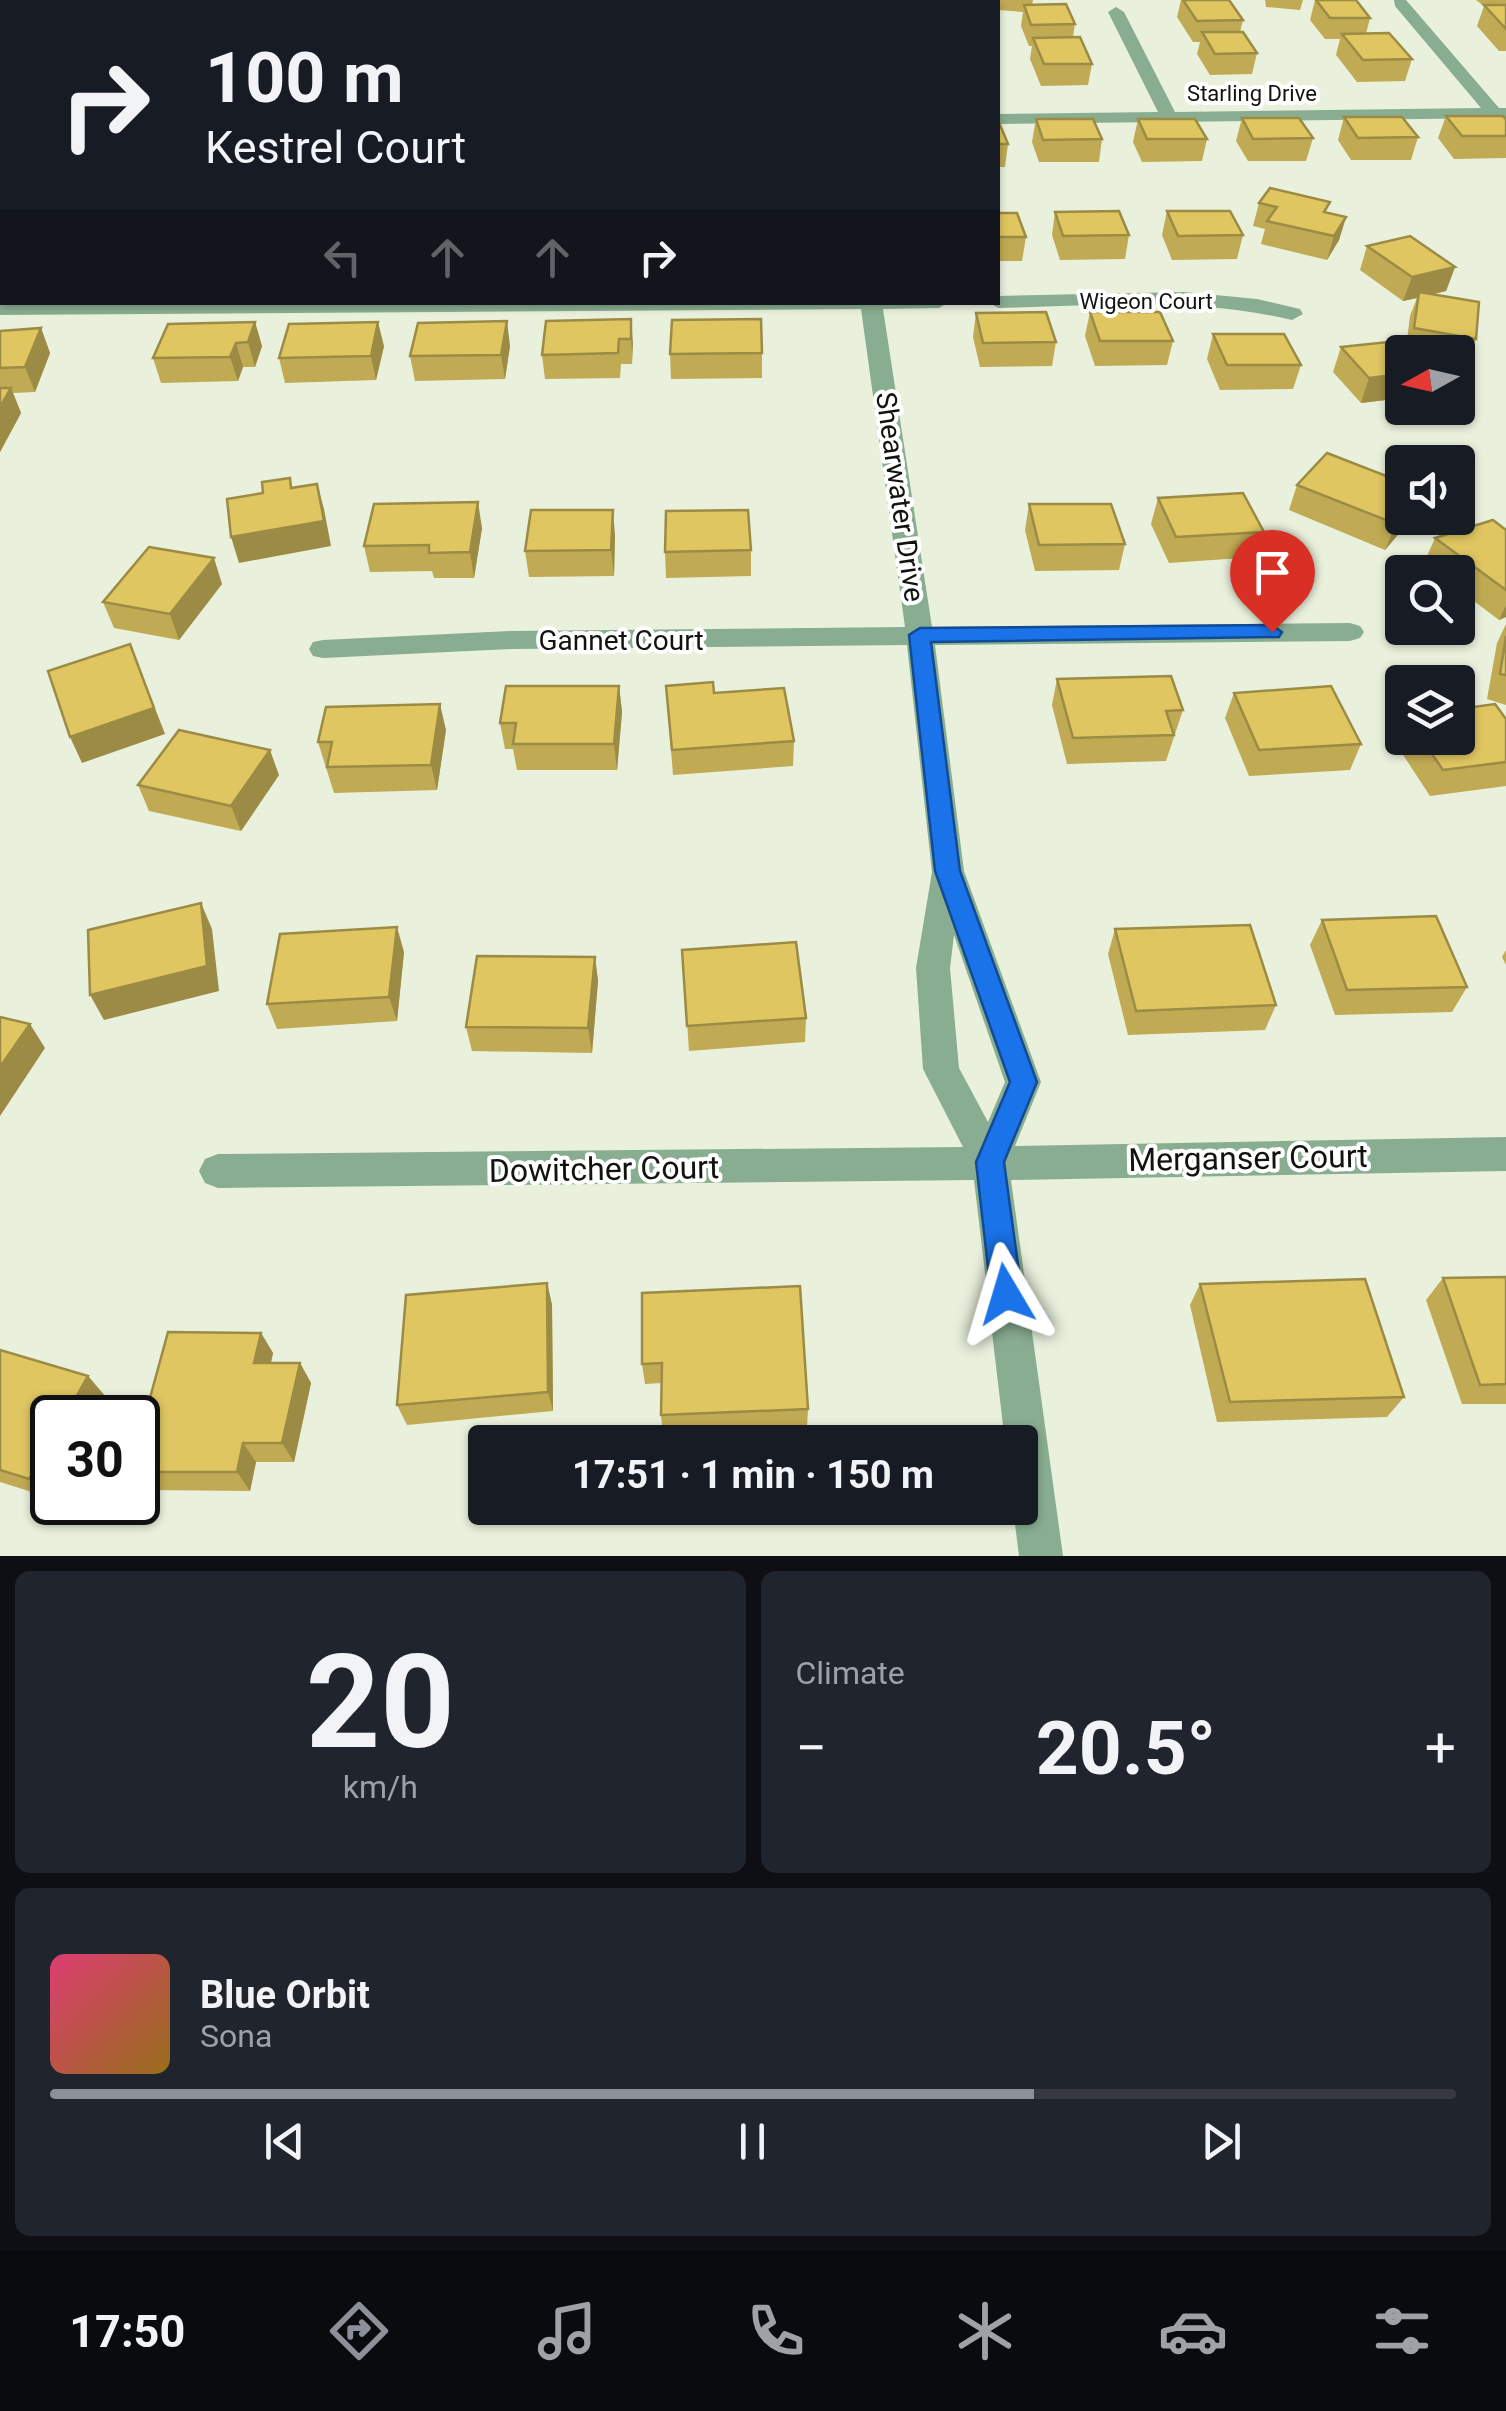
<!DOCTYPE html>
<html lang="en">
<head>
<meta charset="utf-8">
<style>
	body { margin:0; font-family:Roboto,sans-serif; background:#20242c; color:#f1f3f6; height:100vh; display:flex; flex-direction:column; font-size:38px; white-space:nowrap }
	* { box-sizing:border-box; margin:0 }
	p { font-size:32px; color:#9ea1a6 }
	.icon { flex:none; width:55px; height:55px; fill:none; stroke:currentColor; stroke-width:2; stroke-linecap:round; stroke-linejoin:round }
	.map { position:relative; height:1556px; overflow:hidden }
	.sheet { display:flex; flex-direction:column; gap:15px; padding:15px; background:#0d0f14; flex:1 }
	.sheet>* { flex:none }
	.banner { position:absolute; left:0px; top:0px; width:1000px; height:305px; box-shadow:0 2px 8px #0004; background:#171b24; color:#f1f3f6; overflow:hidden }
	.needle { width:65px; rotate:262deg }
	.tools { position:absolute; left:1385px; top:335px; display:grid; gap:20px }
	.tools a { display:grid; place-items:center; width:90px; height:90px; border-radius:10px; background:#171b24; box-shadow:0 2px 8px #0004; font-size:50px }
	.speed { position:absolute; left:30px; top:1395px; display:flex; gap:20px; font-size:50px; font-weight:700; text-align:center }
	.speed>* { display:grid; place-content:center; width:130px; height:130px; border-radius:50%; background:#171b24; box-shadow:0 2px 8px #0004; line-height:1 }
	.speed .limit { border:5px solid #111; border-radius:15px; background:#fff; color:#111 }
	.pin { position:absolute; display:grid; place-items:center; width:85px; height:85px; color:#fff; margin:-102px -42px; border-radius:50% 50% 50% 0; rotate:-45deg; box-shadow:0 0 10px #0007 }
	.pin .icon { rotate:45deg }
	.me { position:absolute; width:110px; margin:-55px; rotate:353deg; stroke-linejoin:round; filter:drop-shadow(0 0 8px #0008) }
	.turn { display:flex; align-items:center; gap:35px; height:210px; padding:0 40px; font-size:45px }
	.turn .icon { width:130px; height:130px; stroke-width:2.5 }
	.turn b { display:block; font-size:70px; line-height:85px }
	.lanes { display:flex; align-items:center; height:95px; padding:0 40px; background:#0003; justify-content:center; gap:50px; direction:ltr }
	.lanes .off { opacity:.35 }
	.big { font-size:75px; font-weight:700; line-height:1.1 }
	.sheet .widget { flex:1; display:flex; flex-direction:column; justify-content:center; gap:15px; min-width:0; padding:0 35px; border-radius:15px; background:#20242c }
	.sheet .dial { align-items:center; gap:0 }
	.dial b { font-size:130px; line-height:1 }
	.song { display:flex; align-items:center; gap:30px }
	.cover { width:120px; height:120px; border-radius:15px; background:linear-gradient(135deg,hsl(340 70% 55%),hsl(40 70% 35%)) }
	.played { height:10px; border-radius:5px; background:linear-gradient(90deg,#8c9099 70%,#363941 70%) }
	.keys { display:flex; justify-content:space-around; direction:ltr }
	.heat { display:flex; justify-content:space-between; align-items:center; font-size:55px; direction:ltr }
	.sheet .tiles { flex:1; display:grid; gap:15px; grid-template-columns:1fr 1fr }
	.widget:last-child { grid-column:span 2 }
	.trip { position:absolute; left:468px; top:1425px; width:570px; height:100px; border-radius:10px; background:#171b24; box-shadow:0 2px 8px #0004; font-weight:700; line-height:100px; text-align:center }
	.tabs { display:flex; height:160px; justify-content:space-around; align-items:center; background:#090b0e; color:#9ea1a6 }
	.tabs .icon { width:70px; height:70px }
	.tabs .on { color:#8c9099 }
	.tabs b { font-size:45px; color:#f1f3f6 }
	.map>svg:first-child { display:block }
	.green { fill:#f6cfa8 }
	.lines { fill:none; stroke-linecap:round; stroke-linejoin:round }
	.minor { fill:#89ad91; fill-rule:evenodd }
	.wall { fill:#c0aa53 }
	.shaded-wall { fill:#9c8b44 }
	.building { fill:#dfc661; stroke:#9c8b44; stroke-width:2.5 }
	.route { fill:#1a73e8; stroke:#114b97; stroke-width:2.5 }
	.labels { text-anchor:middle; dominant-baseline:central; stroke-width:8; stroke-linejoin:round; paint-order:stroke }
	.far-street-label { font-size:22px; fill:#11130d; stroke:#fff }
	.street-label { font-size:28px; fill:#11130d; stroke:#fff }
	.near-street-label { font-size:32px; fill:#11130d; stroke:#fff }
</style>
</head>
<body>
<div class="map">
<svg width="1506" height="1556" viewBox="0 0 1506 1556">
	<rect width="100%" height="100%" fill="#e9f0dc"/>
	<polygon class="green" points="0,0 291,0 2,2 2,70"/>
	<g class="lines">
		<g class="minor">
			<polygon points="797,0 813,0 814,2 799,2"/>
			<polygon points="1394,0 1406,0 1499,108 1506,108 1506,118 998,124 998,114 1158,112 1108,12 1116,7 1124,12 1175,112 1481,108 1395,6"/>
			<path d="M 1184,292 L 1257,299 L 1300,309 L 1303,314 L 1292,320 C 1195,297 1097,306 998,308 L 988,302 L 998,302 L 998,296 Z"/>
			<path d="M 949,302 L 939,308 L 883,309 L 932,627 L 1350,623 L 1360,626 L 1364,632 L 1360,638 L 1350,641 L 935,645 L 964,871 L 1041,1082 L 1015,1146 L 1506,1137 L 1506,1171 L 1011,1180 L 1063,1556 L 1019,1556 L 1013,1508 L 1020,1508 L 1020,1442 L 1005,1442 L 974,1180 L 218,1188 L 205,1183 L 199,1171 L 205,1159 L 218,1154 L 963,1147 L 923,1069 L 916,968 L 932,872 L 907,645 L 512,649 L 323,658 L 313,656 L 309,649 L 313,642 L 323,640 L 512,631 L 905,627 L 861,309 L 0,315 L 0,303 ZM 954,935 L 1005,1082 L 988,1122 L 959,1068 L 950,968 Z"/>
		</g>
	</g>
	<g class="wall">
		<polygon points="593,0 656,0 657,2 593,2"/>
		<rect x="679" y="0" width="65" height="2"/>
		<polygon points="858,0 906,0 906,2 859,2"/>
		<polygon points="990,0 1033,0 1032,5 1075,24 1073,37 1092,64 1088,85 1041,86 1030,59 1032,46 1029,46 1021,26 1023,12 998,10 998,2 990,2"/>
		<polygon points="1181,0 1229,0 1243,20 1240,32 1257,53 1252,74 1210,75 1197,54 1200,42 1193,42 1177,17"/>
		<polygon points="1265,0 1303,0 1300,10 1266,7"/>
		<polygon points="1315,0 1356,0 1370,18 1366,34 1412,59 1405,81 1357,82 1336,55 1340,39 1325,39 1310,20"/>
		<polygon points="1476,0 1506,0 1506,51 1499,51 1477,26 1484,6"/>
		<polygon points="1446,116 1506,119 1506,158 1454,159 1438,138"/>
		<polygon points="1344,117 1418,137 1411,160 1351,160 1338,140"/>
		<polygon points="1242,118 1313,138 1306,161 1248,161 1236,141"/>
		<polygon points="1036,119 1102,139 1099,162 1039,162 1032,142"/>
		<polygon points="1138,119 1207,139 1202,161 1142,162 1133,142"/>
		<polygon points="998,120 1008,144 1005,167 998,167"/>
		<polygon points="1259,203 1346,217 1339,240 1327,260 1261,244 1265,229 1253,226"/>
		<polygon points="1167,211 1243,235 1237,259 1172,260 1162,235"/>
		<polygon points="1055,212 1129,235 1125,259 1060,260 1052,235"/>
		<polygon points="998,213 1026,237 1022,261 998,261"/>
		<rect x="0" y="222" width="2" height="51"/>
		<polygon points="1367,246 1455,267 1446,291 1433,294 1476,339 1467,364 1458,362 1458,352 1402,352 1402,398 1361,403 1333,372 1341,347 1407,340 1410,316 1417,298 1403,301 1360,270"/>
		<polygon points="1090,312 1173,341 1167,365 1095,366 1085,336"/>
		<polygon points="976,313 1056,342 1052,366 980,367 973,337"/>
		<polygon points="631,319 632,364 621,364 620,378 545,379 542,355"/>
		<polygon points="255,322 262,346 255,367 243,367 238,381 161,383 153,358"/>
		<polygon points="41,328 50,353 35,392 13,393 21,413 0,452 0,331"/>
		<polygon points="1213,334 1301,365 1293,389 1220,390 1207,359"/>
		<polygon points="384,346 376,380 285,383 279,358"/>
		<polygon points="510,346 505,379 415,381 410,356"/>
		<polygon points="762,353 762,378 671,379 670,354"/>
		<polygon points="1297,485 1402,518 1412,518 1385,550 1289,510"/>
		<polygon points="1158,498 1264,532 1256,557 1169,563 1151,524"/>
		<polygon points="1029,504 1125,544 1119,570 1035,571 1025,530"/>
		<polygon points="482,528 474,578 434,578 432,571 370,572 364,546"/>
		<polygon points="1506,530 1506,617 1499,620 1458,589 1458,572 1436,572 1424,563 1435,538"/>
		<polygon points="615,535 614,576 529,577 525,551"/>
		<polygon points="751,550 751,576 666,578 665,552"/>
		<polygon points="222,584 179,640 114,628 103,602"/>
		<polygon points="1506,624 1506,705 1487,699 1497,643"/>
		<polygon points="1057,679 1183,710 1166,761 1067,764 1052,705"/>
		<polygon points="619,686 622,712 617,770 517,770 513,749 505,749 500,723"/>
		<polygon points="666,686 794,741 793,766 673,775"/>
		<polygon points="1234,693 1361,744 1350,770 1249,776 1225,718"/>
		<polygon points="1506,719 1506,786 1430,796 1394,741 1402,722 1402,738 1458,738"/>
		<polygon points="446,730 437,790 334,793 318,742"/>
		<polygon points="279,775 241,831 149,811 138,785"/>
		<polygon points="1322,920 1467,987 1452,1012 1335,1015 1310,945"/>
		<polygon points="1115,929 1276,1005 1265,1030 1128,1035 1108,954"/>
		<polygon points="682,950 806,1018 805,1042 689,1051"/>
		<polygon points="1506,950 1506,965 1502,957"/>
		<polygon points="404,952 397,1021 277,1029 267,1004"/>
		<polygon points="595,957 598,981 592,1053 472,1051 466,1027"/>
		<polygon points="1506,1277 1506,1404 1462,1404 1426,1300 1443,1278"/>
		<polygon points="547,1283 552,1305 553,1411 407,1425 397,1405"/>
		<polygon points="1200,1284 1404,1397 1387,1417 1217,1422 1190,1305"/>
		<polygon points="642,1293 808,1409 807,1428 663,1435 661,1415 662,1383 645,1384 642,1364"/>
		<polygon points="261,1333 273,1353 271,1363 300,1363 311,1383 294,1462 256,1462 250,1491 146,1490 138,1481 138,1442"/>
		<polygon points="0,1350 88,1376 105,1396 93,1418 52,1418 52,1490 48,1497 0,1482"/>
	</g>
	<g class="shaded-wall">
		<polygon points="352,0 397,0 398,2 352,2"/>
		<polygon points="1346,217 1339,240 1327,260 1334,236"/>
		<polygon points="1455,267 1446,291 1418,298 1419,292 1417,298 1403,301 1412,277"/>
		<polygon points="631,319 633,344 632,364 631,339"/>
		<polygon points="507,321 510,346 505,379 501,355"/>
		<polygon points="255,322 262,346 255,367 248,342"/>
		<polygon points="378,322 384,346 376,380 371,356"/>
		<polygon points="41,328 50,353 35,392 25,367"/>
		<polygon points="236,343 243,367 238,381 230,357"/>
		<polygon points="1402,374 1402,398 1361,403 1369,378"/>
		<polygon points="11,388 21,413 0,452 0,407"/>
		<polygon points="317,484 324,509 331,546 239,563 231,537"/>
		<polygon points="478,502 482,528 474,578 470,552"/>
		<polygon points="613,510 615,535 614,576 611,550"/>
		<polygon points="1402,516 1402,518 1412,518 1385,550 1396,524"/>
		<polygon points="214,558 222,584 179,640 170,614"/>
		<polygon points="1506,605 1506,617 1499,620"/>
		<polygon points="140,670 165,734 82,763 70,737"/>
		<polygon points="619,686 622,712 617,770 614,744"/>
		<polygon points="440,704 446,730 437,790 431,765"/>
		<polygon points="270,750 279,775 241,831 231,806"/>
		<polygon points="201,903 212,929 219,991 104,1020 90,995"/>
		<polygon points="397,927 404,952 397,1021 389,997"/>
		<polygon points="595,957 598,981 592,1053 588,1028"/>
		<polygon points="30,1024 45,1048 0,1116 0,1067"/>
		<polygon points="547,1283 552,1305 553,1411 548,1392"/>
		<polygon points="261,1333 273,1353 266,1383 254,1363"/>
		<polygon points="300,1363 311,1383 294,1462 282,1443"/>
		<polygon points="88,1376 105,1396 93,1418 64,1418"/>
		<polygon points="52,1438 52,1490 48,1497 29,1479"/>
		<polygon points="243,1443 256,1462 250,1491 237,1472"/>
	</g>
	<g class="building">
		<polygon points="407,0 463,0 460,2 404,2"/>
		<polygon points="501,0 554,0 553,2 500,2"/>
		<polygon points="593,0 641,0 593,2"/>
		<polygon points="1183,0 1229,0 1243,20 1197,21"/>
		<polygon points="1316,0 1356,0 1370,18 1330,18"/>
		<polygon points="1066,4 1075,24 1031,25 1024,5"/>
		<polygon points="1484,5 1506,5 1506,29"/>
		<polygon points="1202,32 1243,32 1257,53 1215,54"/>
		<polygon points="1389,33 1412,59 1363,60 1342,34"/>
		<polygon points="1080,37 1092,64 1044,64 1033,38"/>
		<polygon points="1446,116 1503,116 1506,119 1506,136 1462,136"/>
		<polygon points="1344,117 1402,117 1418,137 1358,138"/>
		<polygon points="1242,118 1299,118 1313,138 1253,139"/>
		<polygon points="1036,119 1093,119 1102,139 1043,140"/>
		<polygon points="1138,119 1195,119 1207,139 1147,139"/>
		<polygon points="998,120 1008,144 998,144"/>
		<polygon points="1270,188 1330,202 1324,212 1346,217 1334,236 1267,221 1277,207 1259,203"/>
		<polygon points="1119,211 1129,235 1063,236 1055,212"/>
		<polygon points="1167,211 1230,211 1243,235 1178,236"/>
		<polygon points="998,213 1017,213 1026,237 998,237"/>
		<rect x="0" y="222" width="2" height="27"/>
		<polygon points="1410,236 1455,267 1412,277 1367,246"/>
		<polygon points="1419,292 1479,302 1476,339 1414,328"/>
		<polygon points="1046,312 1056,342 983,343 976,313"/>
		<polygon points="1090,312 1160,312 1173,341 1100,341"/>
		<polygon points="631,319 631,339 619,339 618,353 542,355 546,321"/>
		<polygon points="761,319 762,353 670,354 672,320"/>
		<polygon points="507,321 501,355 410,356 418,323"/>
		<polygon points="255,322 248,342 236,343 230,357 153,358 168,324"/>
		<polygon points="378,322 371,356 279,358 289,324"/>
		<polygon points="41,328 25,367 0,368 0,331"/>
		<polygon points="1213,334 1284,334 1301,365 1227,365"/>
		<polygon points="1407,340 1419,352 1402,352 1402,374 1369,378 1341,347"/>
		<polygon points="0,388 11,388 0,407"/>
		<polygon points="1327,453 1402,482 1402,516 1396,524 1297,485"/>
		<polygon points="290,478 291,488 317,484 324,521 231,537 227,499 263,493 262,482"/>
		<polygon points="1243,493 1264,532 1176,537 1158,498"/>
		<polygon points="478,502 470,552 429,553 429,545 364,546 374,504"/>
		<polygon points="1029,504 1111,504 1125,544 1039,545"/>
		<polygon points="531,510 613,510 611,550 525,551"/>
		<polygon points="748,510 751,550 665,552 666,511"/>
		<polygon points="1493,520 1506,530 1506,590 1435,538"/>
		<polygon points="149,547 214,558 170,614 103,602"/>
		<polygon points="1506,636 1506,675 1500,674"/>
		<polygon points="130,644 154,708 70,737 48,671"/>
		<polygon points="1171,676 1183,710 1166,711 1174,735 1073,738 1057,679"/>
		<polygon points="713,682 714,693 784,688 794,741 672,750 666,686"/>
		<polygon points="506,686 619,686 614,744 513,744 516,723 500,723"/>
		<polygon points="1331,686 1361,744 1259,750 1234,693"/>
		<polygon points="440,704 431,765 327,767 332,742 318,742 326,707"/>
		<polygon points="1495,704 1506,719 1506,762 1443,770 1421,738 1458,738 1458,709"/>
		<polygon points="179,730 270,750 231,806 138,785"/>
		<polygon points="201,903 207,966 90,995 88,930"/>
		<polygon points="1436,916 1467,987 1347,990 1322,920"/>
		<polygon points="1250,925 1276,1005 1136,1011 1115,929"/>
		<polygon points="397,927 389,997 267,1004 280,934"/>
		<polygon points="796,942 806,1018 687,1026 682,950"/>
		<polygon points="477,956 595,957 588,1028 466,1027"/>
		<polygon points="0,1017 30,1024 0,1067"/>
		<polygon points="1506,1277 1506,1384 1480,1385 1443,1278"/>
		<polygon points="1365,1279 1404,1397 1230,1402 1200,1284"/>
		<polygon points="547,1283 548,1392 397,1405 406,1295"/>
		<polygon points="800,1286 808,1409 661,1415 662,1363 642,1364 642,1293"/>
		<polygon points="168,1332 261,1333 254,1363 300,1363 282,1443 243,1443 237,1472 138,1472 138,1442"/>
		<polygon points="0,1350 88,1376 64,1418 52,1418 52,1438 29,1479 0,1470"/>
	</g>
	<polygon class="route" points="1272,625 1282,632 1279,637 931,642 960,871 1037,1082 1004,1162 1022,1294 1017,1304 1006,1308 996,1304 991,1294 976,1162 1010,1082 935,871 909,635 920,628"/>
	<g class="labels">
		<g class="far-street-label">
			<text x="1252" y="93">Starling Drive</text>
			<text x="1146" y="301">Wigeon Court</text>
		</g>
		<g class="street-label">
			<text transform="translate(900 497) rotate(82)">Shearwater Drive</text>
			<text x="621" y="640">Gannet Court</text>
		</g>
		<g class="near-street-label">
			<text transform="translate(1248 1158) rotate(-1)">Merganser Court</text>
			<text transform="translate(604 1169) rotate(-1)">Dowitcher Court</text>
		</g>
	</g>
</svg>
<div class="tools">
<a><svg class="needle" viewBox="-14 -14 28 28"><path d="M0-13l5 13h-10z" fill="#e53935"/><path d="M0 13l5-13h-10z" fill="#9ea1a6"/></svg></a>
<a><svg class="icon" aria-label="sound" viewBox="0 0 24 24"><path d="M4 9h4l5-4v14l-5-4H4zM17 9q2 3 0 6"/></svg></a>
<a><svg class="icon" aria-label="search" viewBox="0 0 24 24"><circle cx="10" cy="10" r="6"/><path d="M15 15l6 6"/></svg></a>
<a><svg class="icon" aria-label="layers" viewBox="0 0 24 24"><path d="M12 4l9 5-9 5-9-5zM3 14l9 5 9-5"/></svg></a>
</div>
<div class="speed"><div class="limit">30</div></div>
<div class="pin" style="left:1272px;top:632px;background:#d93025"><svg class="icon" aria-label="arrive" viewBox="0 0 24 24"><path d="M6 21V4h12l-3 4 3 4H6"/></svg></div>
<svg class="me" style="left:1006px;top:1294px" viewBox="-20 -20 40 40"><path d="M0-17L14 15 0 8-14 15z" fill="#1a73e8" stroke="#fff" stroke-width="4"/></svg>
<div class="trip">17:51 · 1 min · 150 m</div>
<div class="banner">
<div class="turn"><svg class="icon" aria-label="right" viewBox="0 0 24 24"><path d="M7 20v-9h11M14 6l5 5-5 5"/></svg><div><b>100 m</b>Kestrel Court</div></div>
<div class="lanes"><svg class="icon off" aria-label="left" viewBox="0 0 24 24"><path d="M17 20v-9H6M10 6l-5 5 5 5"/></svg><svg class="icon off" aria-label="ahead" viewBox="0 0 24 24"><path d="M12 20V5M6 11l6-6 6 6"/></svg><svg class="icon off" aria-label="ahead" viewBox="0 0 24 24"><path d="M12 20V5M6 11l6-6 6 6"/></svg><svg class="icon" aria-label="right" viewBox="0 0 24 24"><path d="M7 20v-9h11M14 6l5 5-5 5"/></svg></div>
</div>
</div>
<section class="sheet">
<div class="tiles">
<div class="widget dial"><b>20</b><p>km/h</p></div>
<div class="widget"><p>Climate</p>
<div class="heat"><a>−</a><b class="big">20.5°</b><a>+</a></div>
</div>
<div class="widget">
<div class="song"><i class="cover"></i><div><b>Blue Orbit</b><p>Sona</p></div></div>
<div class="played"></div>
<div class="keys"><svg class="icon" aria-label="previous" viewBox="0 0 24 24"><path d="M18 5L8 12l10 7zM5 5v14"/></svg><svg class="icon" aria-label="pause" viewBox="0 0 24 24"><path d="M8 5v14M16 5v14"/></svg><svg class="icon" aria-label="next" viewBox="0 0 24 24"><path d="M6 5l10 7-10 7zM19 5v14"/></svg></div>
</div>
</div>
</section>
<nav class="tabs">
<b>17:50</b>
<svg class="icon on" aria-label="directions" viewBox="0 0 24 24"><path d="M12 3l9 9-9 9-9-9zM9 14v-3h6M13 9l2 2-2 2"/></svg>
<svg class="icon" aria-label="music" viewBox="0 0 24 24"><path d="M9 18V5l10-2v13"/><circle cx="6" cy="18" r="3"/><circle cx="16" cy="16" r="3"/></svg>
<svg class="icon" aria-label="phone" viewBox="0 0 24 24"><path d="M5 4h4l2 5-3 2q2 4 5 5l2-3 5 2v4C11 20 4 13 5 4z"/></svg>
<svg class="icon" aria-label="climate" viewBox="0 0 24 24"><path d="M12 3v18M4 7l16 10M4 17L20 7"/></svg>
<svg class="icon" aria-label="car" viewBox="0 0 24 24"><path d="M5 17H2v-5l4-1 3-4h7l3 4 3 1v5h-3M9 17h6M6 11h13"/><circle cx="7" cy="17" r="2"/><circle cx="17" cy="17" r="2"/></svg>
<svg class="icon" aria-label="filters" viewBox="0 0 24 24"><path d="M4 7h16M4 17h16"/><circle cx="9" cy="7" r="2"/><circle cx="15" cy="17" r="2"/></svg>
</nav>
</body>
</html>
